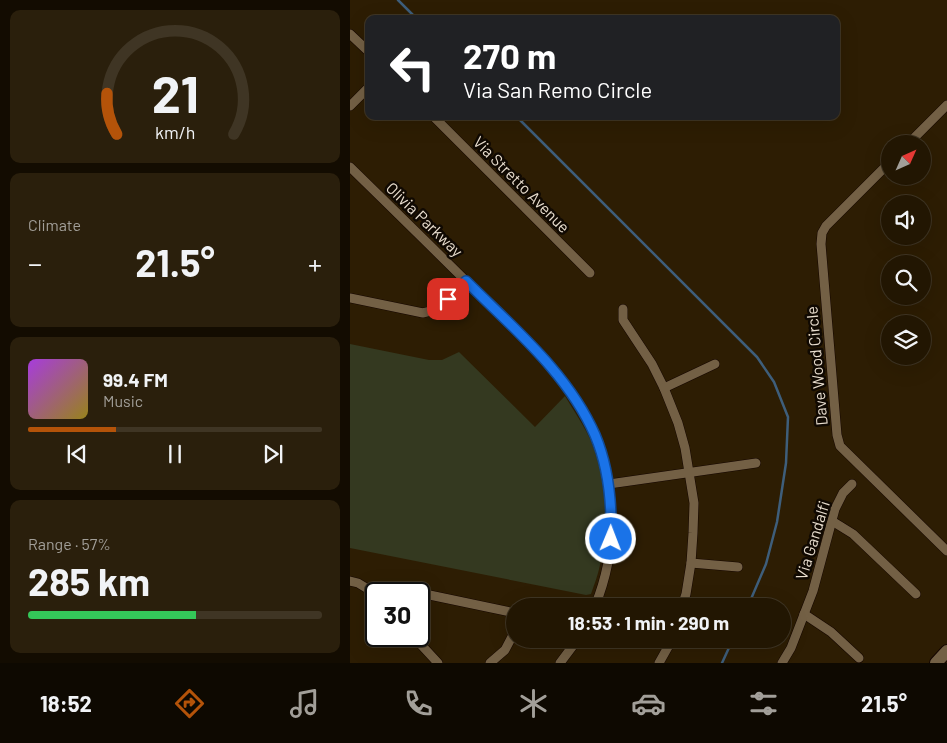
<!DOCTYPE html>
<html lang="en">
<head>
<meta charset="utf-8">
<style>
	body { margin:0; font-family:Barlow,sans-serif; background:#2a1f0c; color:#f1f3f6; height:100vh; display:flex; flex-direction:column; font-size:19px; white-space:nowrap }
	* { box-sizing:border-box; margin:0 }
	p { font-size:16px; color:#a29f99 }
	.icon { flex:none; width:28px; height:28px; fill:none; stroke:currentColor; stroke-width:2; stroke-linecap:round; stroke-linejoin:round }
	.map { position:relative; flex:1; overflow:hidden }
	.drawer { display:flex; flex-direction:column; gap:10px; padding:10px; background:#130c01; width:350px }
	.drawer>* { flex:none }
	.banner { position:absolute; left:15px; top:15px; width:475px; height:105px; border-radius:10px; box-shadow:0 5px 20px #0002,0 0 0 1px #3f3524; background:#202124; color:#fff; overflow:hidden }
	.needle { width:32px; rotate:45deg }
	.tools { position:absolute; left:531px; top:135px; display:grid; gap:10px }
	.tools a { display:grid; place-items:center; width:50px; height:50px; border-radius:50%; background:#221602; box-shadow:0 5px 20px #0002,0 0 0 1px #3f3524; font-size:25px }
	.speed { position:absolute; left:15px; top:582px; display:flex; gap:10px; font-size:25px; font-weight:700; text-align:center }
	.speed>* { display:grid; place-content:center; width:65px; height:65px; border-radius:50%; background:#221602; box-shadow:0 5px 20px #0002,0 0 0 1px #3f3524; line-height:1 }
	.speed .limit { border:2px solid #111; border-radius:8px; background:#fff; color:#111 }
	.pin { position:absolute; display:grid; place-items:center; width:42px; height:42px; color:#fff; margin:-21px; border-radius:10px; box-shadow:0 2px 8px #0006 }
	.me { position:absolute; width:55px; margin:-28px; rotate:1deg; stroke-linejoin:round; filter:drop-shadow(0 0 4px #0008) }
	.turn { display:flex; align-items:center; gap:18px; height:105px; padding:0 15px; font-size:22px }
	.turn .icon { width:65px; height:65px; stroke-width:2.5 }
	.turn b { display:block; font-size:35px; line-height:42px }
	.big { font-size:38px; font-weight:700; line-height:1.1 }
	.drawer .tile { flex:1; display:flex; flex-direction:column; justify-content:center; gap:8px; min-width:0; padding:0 18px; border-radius:10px; background:#2a1f0c }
	.drawer .dial { align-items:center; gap:0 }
	.dial svg { height:130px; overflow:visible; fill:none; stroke:#3f3524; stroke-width:7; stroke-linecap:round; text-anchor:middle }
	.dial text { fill:#f1f3f6; stroke:none }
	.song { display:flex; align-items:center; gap:15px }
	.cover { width:60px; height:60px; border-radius:8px; background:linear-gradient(135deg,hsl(280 70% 55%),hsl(50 70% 35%)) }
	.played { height:5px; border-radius:2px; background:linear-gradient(90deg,#b45309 30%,#3f3524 30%) }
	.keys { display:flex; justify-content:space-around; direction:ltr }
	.heat { display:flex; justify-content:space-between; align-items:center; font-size:28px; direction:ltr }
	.charge { height:8px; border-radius:4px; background:linear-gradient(90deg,#34c759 57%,#3f3524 0) }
	.trip { position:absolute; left:156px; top:598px; width:285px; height:50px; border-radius:25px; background:#221602; box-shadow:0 5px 20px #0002,0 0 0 1px #3f3524; font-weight:700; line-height:50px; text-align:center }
	.tabs { display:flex; height:80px; justify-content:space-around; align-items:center; background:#0e0901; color:#a29f99 }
	.tabs .icon { width:35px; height:35px }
	.tabs .on { color:#b45309 }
	.tabs b { font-size:22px; color:#f1f3f6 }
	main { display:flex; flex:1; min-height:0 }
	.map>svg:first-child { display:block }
	.green { fill:#343920 }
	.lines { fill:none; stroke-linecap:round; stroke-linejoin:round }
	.stream { stroke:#3e5e7b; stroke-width:2.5 }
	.minor-casing { stroke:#150600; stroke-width:10 }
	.secondary-casing { stroke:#150600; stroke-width:14 }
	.minor { stroke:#736045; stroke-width:9 }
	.secondary { stroke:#736045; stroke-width:12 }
	.route-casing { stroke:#114b97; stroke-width:12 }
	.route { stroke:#1a73e8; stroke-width:9 }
	.labels { text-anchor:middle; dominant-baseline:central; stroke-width:5; stroke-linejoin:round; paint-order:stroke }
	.street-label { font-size:16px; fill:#e9decf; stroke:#100902 }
</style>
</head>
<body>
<main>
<section class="drawer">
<div class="tile dial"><svg viewBox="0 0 100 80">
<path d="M14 69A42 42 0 1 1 86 69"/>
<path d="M14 69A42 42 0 0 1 8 44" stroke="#b45309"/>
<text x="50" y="56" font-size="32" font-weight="700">21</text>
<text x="50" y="72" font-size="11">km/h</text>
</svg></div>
<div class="tile"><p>Climate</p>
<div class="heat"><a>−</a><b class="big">21.5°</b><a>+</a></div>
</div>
<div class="tile">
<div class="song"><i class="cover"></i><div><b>99.4 FM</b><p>Music</p></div></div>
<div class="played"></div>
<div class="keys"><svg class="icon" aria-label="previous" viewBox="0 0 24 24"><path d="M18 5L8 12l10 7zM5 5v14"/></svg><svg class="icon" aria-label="pause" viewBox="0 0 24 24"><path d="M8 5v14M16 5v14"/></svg><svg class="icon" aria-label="next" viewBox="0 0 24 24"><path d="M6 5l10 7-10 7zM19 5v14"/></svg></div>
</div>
<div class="tile"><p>Range · 57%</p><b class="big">285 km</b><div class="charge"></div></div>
</section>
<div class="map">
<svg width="597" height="663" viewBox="0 0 597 663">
	<rect width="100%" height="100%" fill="#2d1d03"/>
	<path class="green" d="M 0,344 L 79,360 L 92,360 L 109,352 L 185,427 L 215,396 C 224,411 235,427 242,443 C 256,481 259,526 250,565 C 248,575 244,585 241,594 L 236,595 L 0,548 Z"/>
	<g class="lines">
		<g class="stream">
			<polyline points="48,0 67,19"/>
			<polyline points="166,116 407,357 424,382 438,417 436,463 427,522 416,564 398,606"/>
			<polyline points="372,663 383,639"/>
		</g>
		<defs>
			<g id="minor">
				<polyline points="0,34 19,52"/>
				<polyline points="0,106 19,87"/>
				<polyline points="83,116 240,273"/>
				<polyline points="558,144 597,105"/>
				<polyline points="540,162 476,226 472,233 471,244 487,435 490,446 597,551"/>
				<path d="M 0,167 C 45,211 90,255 135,300 C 161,326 190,352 213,381 C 263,446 276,530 245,606"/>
				<path d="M 0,298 L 73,313 C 92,309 104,295 116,281"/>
				<polyline points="273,309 273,320 302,364 314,388 328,423 335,448 344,503 343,533 341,563 336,594 332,606"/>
				<polyline points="314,388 365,364"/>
				<polyline points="259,484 406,463"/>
				<polyline points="482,521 503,534 566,594"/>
				<polyline points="341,563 388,567"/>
				<polyline points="0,581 8,583 26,594"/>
				<polyline points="48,594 70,593 165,613"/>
				<polyline points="454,614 481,632 509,658"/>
				<polyline points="63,636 88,663"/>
				<polyline points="140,663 155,650 165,631"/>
				<polyline points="210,663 228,639"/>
				<polyline points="309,663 318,647 321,639"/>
				<polyline points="432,663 441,648 463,591 485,509 493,493 502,484"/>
			</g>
			<polyline id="secondary" points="586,663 597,651"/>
		</defs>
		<use href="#minor" class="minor-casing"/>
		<use href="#secondary" class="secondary-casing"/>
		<use href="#minor" class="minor"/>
		<use href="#secondary" class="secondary"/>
	</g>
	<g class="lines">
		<defs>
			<path id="route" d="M 98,299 L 116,281 C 163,328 218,373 245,435 C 259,468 262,504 261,539"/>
		</defs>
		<use href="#route" class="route-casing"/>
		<use href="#route" class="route"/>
	</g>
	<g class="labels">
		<g class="street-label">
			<text transform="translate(172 184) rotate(45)">Via Stretto Avenue</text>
			<text transform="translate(75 219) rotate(44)">Olivia Parkway</text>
			<text transform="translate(466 366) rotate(-95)">Dave Wood Circle</text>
			<text transform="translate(462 540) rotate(-73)">Via Gandalfi</text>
		</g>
	</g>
</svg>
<div class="tools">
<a><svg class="needle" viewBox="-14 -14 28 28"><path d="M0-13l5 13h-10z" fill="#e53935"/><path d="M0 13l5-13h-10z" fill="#a29f99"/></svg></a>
<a><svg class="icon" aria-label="sound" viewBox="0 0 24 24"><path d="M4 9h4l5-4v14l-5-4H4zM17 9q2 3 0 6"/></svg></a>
<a><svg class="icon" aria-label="search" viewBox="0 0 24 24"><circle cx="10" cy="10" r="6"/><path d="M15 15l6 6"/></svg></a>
<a><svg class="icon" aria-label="layers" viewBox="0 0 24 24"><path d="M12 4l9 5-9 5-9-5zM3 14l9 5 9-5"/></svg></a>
</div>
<div class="speed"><div class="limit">30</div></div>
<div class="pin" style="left:98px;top:299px;background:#d93025"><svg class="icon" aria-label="arrive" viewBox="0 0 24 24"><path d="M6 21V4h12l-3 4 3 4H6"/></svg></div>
<svg class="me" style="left:261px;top:539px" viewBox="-20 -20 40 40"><circle r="17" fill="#1a73e8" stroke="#fff" stroke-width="3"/><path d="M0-11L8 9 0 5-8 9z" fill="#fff"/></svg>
<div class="trip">18:53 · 1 min · 290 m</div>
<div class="banner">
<div class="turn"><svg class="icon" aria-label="left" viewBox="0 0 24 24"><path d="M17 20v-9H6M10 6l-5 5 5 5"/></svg><div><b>270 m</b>Via San Remo Circle</div></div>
</div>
</div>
</main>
<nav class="tabs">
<b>18:52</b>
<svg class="icon on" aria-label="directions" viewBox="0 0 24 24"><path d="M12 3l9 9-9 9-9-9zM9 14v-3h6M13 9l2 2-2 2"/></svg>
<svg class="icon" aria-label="music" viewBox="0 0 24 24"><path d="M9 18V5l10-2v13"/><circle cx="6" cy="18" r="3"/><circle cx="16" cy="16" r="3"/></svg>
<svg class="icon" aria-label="phone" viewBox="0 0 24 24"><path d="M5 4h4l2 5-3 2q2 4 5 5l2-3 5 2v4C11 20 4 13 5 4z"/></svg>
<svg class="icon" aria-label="climate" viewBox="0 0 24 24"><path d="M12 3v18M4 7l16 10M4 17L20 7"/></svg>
<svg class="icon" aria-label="car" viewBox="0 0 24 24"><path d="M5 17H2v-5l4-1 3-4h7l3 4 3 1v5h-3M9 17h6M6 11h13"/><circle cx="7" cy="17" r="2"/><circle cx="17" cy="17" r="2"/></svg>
<svg class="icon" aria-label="filters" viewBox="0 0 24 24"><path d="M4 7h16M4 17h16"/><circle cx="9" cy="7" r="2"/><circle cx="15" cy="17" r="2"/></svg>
<b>21.5°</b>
</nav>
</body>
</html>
